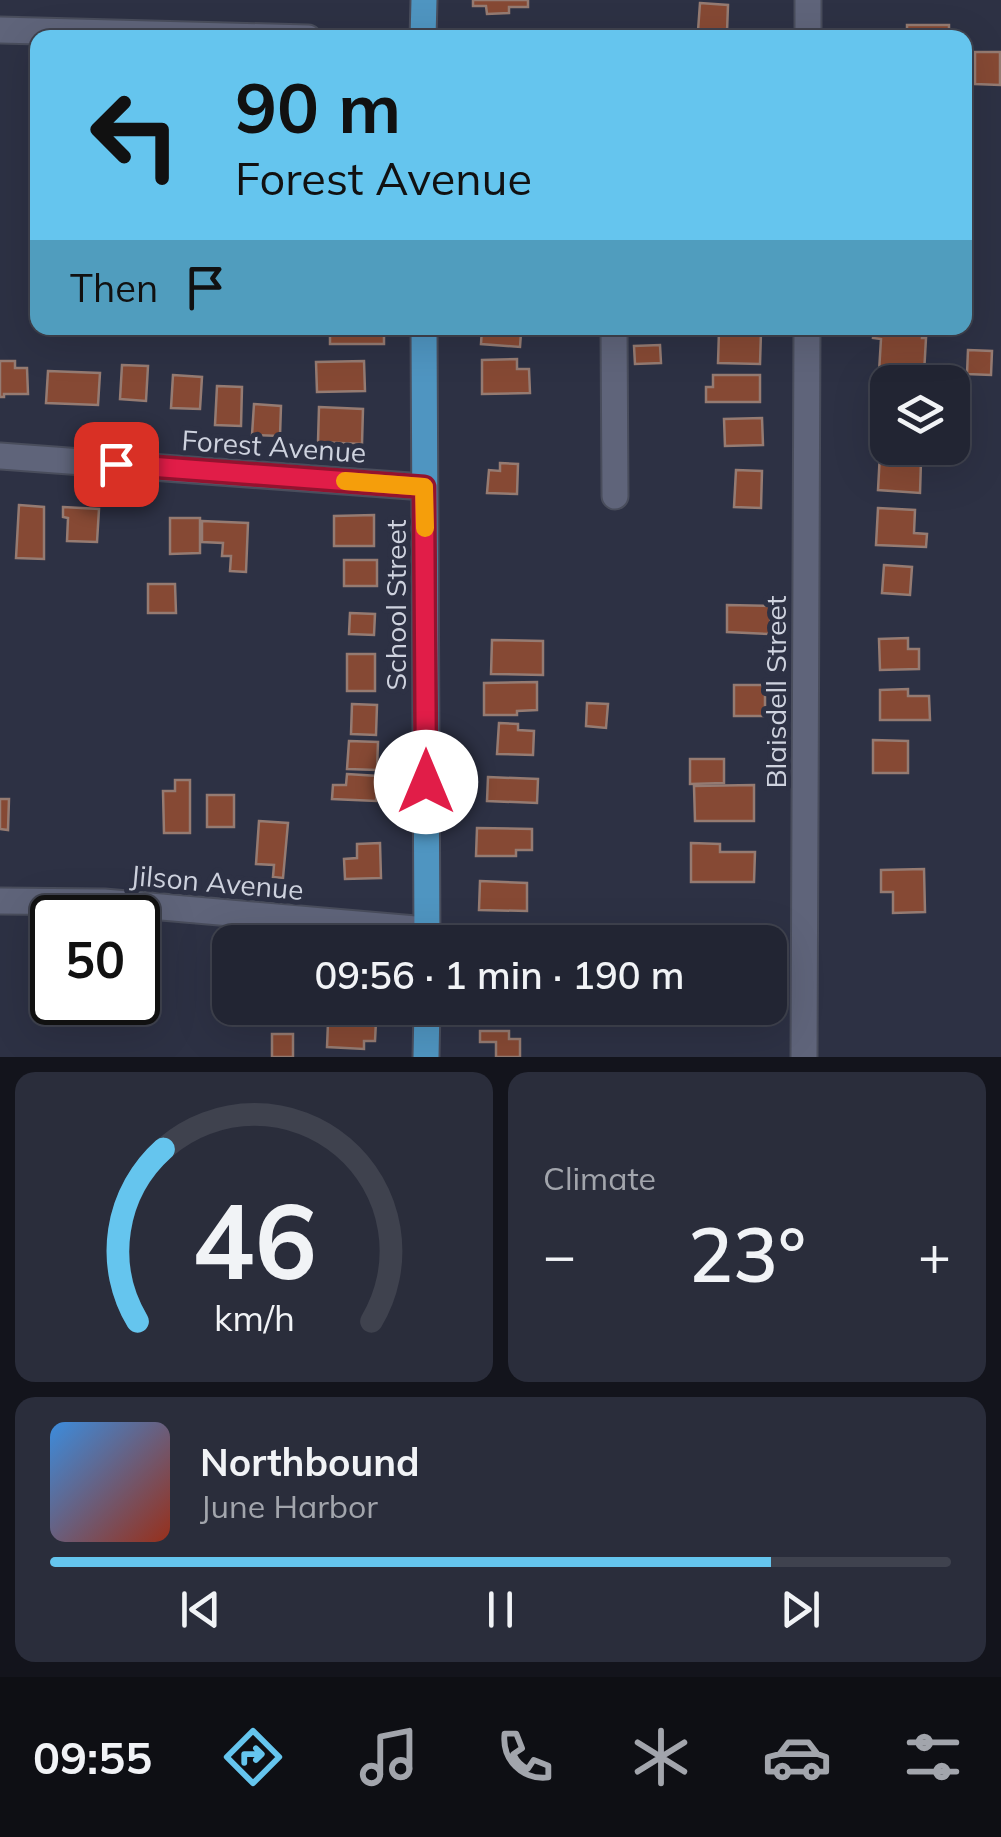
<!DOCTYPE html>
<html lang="en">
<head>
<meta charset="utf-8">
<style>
	body { margin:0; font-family:Mulish,sans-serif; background:#2a2d3b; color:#f1f3f6; height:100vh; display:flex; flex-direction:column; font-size:38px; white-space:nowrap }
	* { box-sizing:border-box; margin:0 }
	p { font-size:32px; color:#a2a5ac }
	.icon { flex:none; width:55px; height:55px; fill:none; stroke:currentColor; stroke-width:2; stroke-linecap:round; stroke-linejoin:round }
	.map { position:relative; height:1057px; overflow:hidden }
	.drawer { display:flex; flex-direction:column; gap:15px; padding:15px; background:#13141c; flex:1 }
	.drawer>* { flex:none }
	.hud { position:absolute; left:30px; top:30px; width:942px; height:305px; border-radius:20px; box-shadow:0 10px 40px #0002,0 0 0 2px #3f424e; background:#65c5ee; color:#111; overflow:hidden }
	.buttons { position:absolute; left:870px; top:365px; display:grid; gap:20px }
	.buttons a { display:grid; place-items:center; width:100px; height:100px; border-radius:20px; background:#222533; box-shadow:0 10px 40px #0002,0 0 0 2px #3f424e; font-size:50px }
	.speed { position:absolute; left:30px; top:895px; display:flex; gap:20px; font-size:50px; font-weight:700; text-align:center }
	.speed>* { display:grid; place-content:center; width:130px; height:130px; border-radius:50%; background:#222533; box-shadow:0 10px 40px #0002,0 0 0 2px #3f424e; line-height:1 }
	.speed .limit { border:5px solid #111; border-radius:15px; background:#fff; color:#111 }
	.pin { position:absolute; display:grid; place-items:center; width:85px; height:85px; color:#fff; margin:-42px; border-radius:20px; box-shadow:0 5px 15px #0006 }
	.me { position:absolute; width:110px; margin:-55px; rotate:0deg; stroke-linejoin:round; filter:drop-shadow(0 0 8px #0008) }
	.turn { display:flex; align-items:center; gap:35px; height:210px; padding:0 40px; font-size:45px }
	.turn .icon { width:130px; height:130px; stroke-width:2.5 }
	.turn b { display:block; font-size:70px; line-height:85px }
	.then { display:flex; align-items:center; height:95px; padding:0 40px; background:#0003; gap:20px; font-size:38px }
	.big { font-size:75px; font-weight:600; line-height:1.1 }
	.drawer .tile { flex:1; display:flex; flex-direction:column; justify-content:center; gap:15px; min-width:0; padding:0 35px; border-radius:20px; background:#2a2d3b }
	.drawer .dial { align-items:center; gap:0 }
	.dial svg { height:260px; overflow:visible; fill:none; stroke:#3f424e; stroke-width:7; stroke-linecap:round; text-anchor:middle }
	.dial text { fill:#f1f3f6; stroke:none }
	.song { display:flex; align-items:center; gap:30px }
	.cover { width:120px; height:120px; border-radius:15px; background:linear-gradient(135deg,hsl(210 70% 55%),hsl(10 70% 35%)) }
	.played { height:10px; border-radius:5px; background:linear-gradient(90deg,#65c5ee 80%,#3f424e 80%) }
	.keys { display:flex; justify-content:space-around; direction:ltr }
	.heat { display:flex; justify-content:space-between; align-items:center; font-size:55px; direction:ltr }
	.drawer .tiles { flex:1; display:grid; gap:15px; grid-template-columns:1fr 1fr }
	.tile:last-child { grid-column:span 2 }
	.trip { position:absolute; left:212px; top:925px; width:575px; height:100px; border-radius:20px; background:#222533; box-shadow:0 10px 40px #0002,0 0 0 2px #3f424e; font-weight:600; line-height:100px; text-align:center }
	.dock { display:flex; height:160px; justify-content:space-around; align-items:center; background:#0e0f14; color:#a2a5ac }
	.dock .icon { width:70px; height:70px }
	.dock .on { color:#65c5ee }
	.dock b { font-size:45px; color:#f1f3f6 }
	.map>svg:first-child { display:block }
	.building { fill:#864934; stroke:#957b72; stroke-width:2.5 }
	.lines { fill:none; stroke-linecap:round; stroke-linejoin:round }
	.minor-casing { stroke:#494d5c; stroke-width:29 }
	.major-casing { stroke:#494d5c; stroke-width:29 }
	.minor { stroke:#5f647a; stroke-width:25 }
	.major { stroke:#4f95c1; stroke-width:25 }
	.route-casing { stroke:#92132f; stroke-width:25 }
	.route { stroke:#e11d48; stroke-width:18 }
	.slow { stroke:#f59e0b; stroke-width:18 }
	.labels { text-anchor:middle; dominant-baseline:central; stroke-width:10; stroke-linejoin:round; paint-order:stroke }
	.street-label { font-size:28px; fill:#ced2de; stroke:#2d3144 }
</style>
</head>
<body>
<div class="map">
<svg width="1001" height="1057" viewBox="0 0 1001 1057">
	<rect width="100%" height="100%" fill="#2d3144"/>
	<g class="building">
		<polygon points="473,0 528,0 528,7 509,7 509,13 487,14 486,6 473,6"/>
		<polygon points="700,3 728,5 727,32 698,31"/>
		<rect x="907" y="25" width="42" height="13"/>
		<polygon points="975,52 1000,52 1000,85 975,84"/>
		<rect x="330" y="328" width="54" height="16"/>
		<polygon points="482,328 527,328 526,333 521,333 520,347 481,344"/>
		<polygon points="874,328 923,328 922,338 926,338 924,374 879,372 881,339 873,338"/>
		<polygon points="719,331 761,332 760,364 718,363"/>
		<polygon points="660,345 661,363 635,364 634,346"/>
		<polygon points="968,350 992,351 991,375 967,374"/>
		<polygon points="517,359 517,369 529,369 530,393 482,394 482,360"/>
		<polygon points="0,361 15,361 15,368 27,368 28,394 4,394 4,397 0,397"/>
		<polygon points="364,361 365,391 317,392 316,362"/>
		<polygon points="122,365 148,366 146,401 120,399"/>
		<polygon points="48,371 100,373 98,405 46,403"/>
		<polygon points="173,375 202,377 200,409 171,408"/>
		<polygon points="713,375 760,375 760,402 706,402 706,387 713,387"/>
		<polygon points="217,386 242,387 241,426 215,425"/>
		<polygon points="254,404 281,406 280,436 252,435"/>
		<polygon points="319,407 363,409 362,444 318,442"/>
		<polygon points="762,418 763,445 725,446 724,419"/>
		<polygon points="880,453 905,454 905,460 921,461 920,493 878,490"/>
		<polygon points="500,463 518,464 517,494 487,493 489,470 500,471"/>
		<polygon points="736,470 762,471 761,508 734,507"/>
		<polygon points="19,505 44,507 44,559 16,558"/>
		<polygon points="63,507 99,509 97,542 67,541 68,518 63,517"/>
		<polygon points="878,508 915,510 914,533 927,534 926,547 876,545"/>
		<polygon points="374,515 374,546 334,546 334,516"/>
		<polygon points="170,518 200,518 200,553 170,554"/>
		<polygon points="202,521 248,523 246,572 230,571 231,556 222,556 223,543 202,542"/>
		<rect x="344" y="560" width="33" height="26"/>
		<polygon points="884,565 912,567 910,595 882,593"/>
		<polygon points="148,584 175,584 176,613 148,613"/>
		<polygon points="727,605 771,606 770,634 727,632"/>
		<polygon points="350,613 375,614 374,635 349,634"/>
		<polygon points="908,638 908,649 919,649 919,669 880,670 879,639"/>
		<polygon points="492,640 543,641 543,675 491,674"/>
		<rect x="347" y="654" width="28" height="37"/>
		<polygon points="537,682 537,710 517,711 517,715 484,715 484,683"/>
		<rect x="734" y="685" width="31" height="31"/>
		<polygon points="908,689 908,696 929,696 930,720 880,720 880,690"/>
		<polygon points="587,703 608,704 606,728 586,726"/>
		<polygon points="352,704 377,705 376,735 351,734"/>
		<polygon points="499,723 518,724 518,730 534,731 533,755 497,754"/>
		<polygon points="873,740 908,741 908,773 873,773"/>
		<polygon points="349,741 378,742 377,770 347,769"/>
		<polygon points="690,759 724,759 724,783 690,784"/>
		<polygon points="347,774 378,776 376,801 332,799 333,785 346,785"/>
		<polygon points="488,777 538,779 537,803 487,801"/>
		<polygon points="175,780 190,780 190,833 164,833 163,791 175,791"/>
		<polygon points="754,785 754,821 695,821 694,786"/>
		<rect x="207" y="795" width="27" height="32"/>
		<polygon points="0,799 9,799 8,830 0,829"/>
		<polygon points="259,821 288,823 283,878 273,877 274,865 256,864"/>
		<polygon points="477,828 532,829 532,850 516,850 516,856 476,856"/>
		<polygon points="380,843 381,878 345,879 344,859 357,858 357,844"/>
		<polygon points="691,843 720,844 720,852 755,852 754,882 691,882"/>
		<polygon points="924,869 925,912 893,913 893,892 881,892 881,870"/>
		<polygon points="480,881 527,883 527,911 479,910"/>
		<rect x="35" y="939" width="17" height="22"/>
		<polygon points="223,949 230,949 230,985 222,985"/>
		<polygon points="143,951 160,951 159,986 142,985"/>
		<polygon points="490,1008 533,1008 533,1018 490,1017"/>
		<polygon points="347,1020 376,1021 375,1041 364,1041 364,1049 327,1047 328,1023 347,1024"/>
		<polygon points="480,1031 509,1031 509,1039 520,1039 520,1057 496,1057 496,1042 480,1042"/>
		<rect x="272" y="1034" width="21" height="23"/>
	</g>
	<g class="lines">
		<defs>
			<g id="minor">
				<polyline points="0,30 308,38"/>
				<polyline points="808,38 808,0"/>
				<polyline points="614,328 615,496"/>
				<polyline points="0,456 424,487"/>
				<polyline points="0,901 104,902 427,930"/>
				<polyline points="804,1057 807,328"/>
			</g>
			<g id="major">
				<polyline points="423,38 424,0"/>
				<polyline points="424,328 427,942"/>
				<polyline points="426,1057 427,1008"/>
			</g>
		</defs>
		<use href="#minor" class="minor-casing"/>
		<use href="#major" class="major-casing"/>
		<use href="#minor" class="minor"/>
		<use href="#major" class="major"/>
	</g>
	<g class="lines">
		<defs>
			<polyline id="route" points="116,464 424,487 426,782"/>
		</defs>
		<use href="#route" class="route-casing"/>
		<use href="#route" class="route"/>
		<polyline class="slow" points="345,481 424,487 425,528"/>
	</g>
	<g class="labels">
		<g class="street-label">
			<text transform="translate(274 446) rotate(4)">Forest Avenue</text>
			<text transform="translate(395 605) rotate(-90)">School Street</text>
			<text transform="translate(775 692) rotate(-90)">Blaisdell Street</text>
			<text transform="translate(217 882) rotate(5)">Jilson Avenue</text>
		</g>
	</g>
</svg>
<div class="buttons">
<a><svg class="icon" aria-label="layers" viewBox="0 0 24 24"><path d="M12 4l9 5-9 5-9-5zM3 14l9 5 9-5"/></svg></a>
</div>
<div class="speed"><div class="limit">50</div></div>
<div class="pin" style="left:116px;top:464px;background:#d93025"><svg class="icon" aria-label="arrive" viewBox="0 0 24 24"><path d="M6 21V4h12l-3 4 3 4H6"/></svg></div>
<svg class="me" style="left:426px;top:782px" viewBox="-20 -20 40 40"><circle r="19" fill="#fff"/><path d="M0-13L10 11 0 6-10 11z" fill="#e11d48"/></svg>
<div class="trip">09:56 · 1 min · 190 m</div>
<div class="hud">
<div class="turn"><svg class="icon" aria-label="left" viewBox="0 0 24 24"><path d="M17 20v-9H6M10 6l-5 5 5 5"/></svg><div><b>90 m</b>Forest Avenue</div></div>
<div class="then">Then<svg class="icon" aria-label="arrive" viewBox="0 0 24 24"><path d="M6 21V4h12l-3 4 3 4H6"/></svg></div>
</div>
</div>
<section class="drawer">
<div class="tiles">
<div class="tile dial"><svg viewBox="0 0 100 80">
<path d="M14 69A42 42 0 1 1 86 69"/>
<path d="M14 69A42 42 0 0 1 22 16" stroke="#65c5ee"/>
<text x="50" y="56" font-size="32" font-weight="700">46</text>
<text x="50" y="72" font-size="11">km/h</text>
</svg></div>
<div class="tile"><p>Climate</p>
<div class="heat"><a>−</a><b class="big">23°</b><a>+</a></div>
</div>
<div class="tile">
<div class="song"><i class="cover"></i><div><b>Northbound</b><p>June Harbor</p></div></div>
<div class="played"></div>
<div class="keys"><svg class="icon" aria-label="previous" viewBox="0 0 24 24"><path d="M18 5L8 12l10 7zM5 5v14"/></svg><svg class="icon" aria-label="pause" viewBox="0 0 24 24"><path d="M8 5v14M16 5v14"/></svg><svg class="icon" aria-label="next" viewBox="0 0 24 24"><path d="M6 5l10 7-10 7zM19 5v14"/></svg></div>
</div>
</div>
</section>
<nav class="dock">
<b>09:55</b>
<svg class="icon on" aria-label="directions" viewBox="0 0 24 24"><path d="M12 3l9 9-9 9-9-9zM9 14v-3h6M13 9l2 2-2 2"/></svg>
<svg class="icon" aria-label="music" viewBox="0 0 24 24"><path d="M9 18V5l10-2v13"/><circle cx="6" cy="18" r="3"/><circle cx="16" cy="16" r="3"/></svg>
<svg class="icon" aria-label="phone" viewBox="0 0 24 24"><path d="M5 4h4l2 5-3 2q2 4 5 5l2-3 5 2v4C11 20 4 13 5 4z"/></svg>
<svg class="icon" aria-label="climate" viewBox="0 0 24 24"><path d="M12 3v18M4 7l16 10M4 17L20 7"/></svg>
<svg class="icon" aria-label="car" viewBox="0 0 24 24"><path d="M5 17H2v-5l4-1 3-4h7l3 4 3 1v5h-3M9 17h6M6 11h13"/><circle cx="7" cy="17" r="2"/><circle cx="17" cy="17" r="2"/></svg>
<svg class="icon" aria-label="filters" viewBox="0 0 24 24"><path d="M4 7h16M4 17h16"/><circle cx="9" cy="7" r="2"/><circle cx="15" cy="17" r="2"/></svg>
</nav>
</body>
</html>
